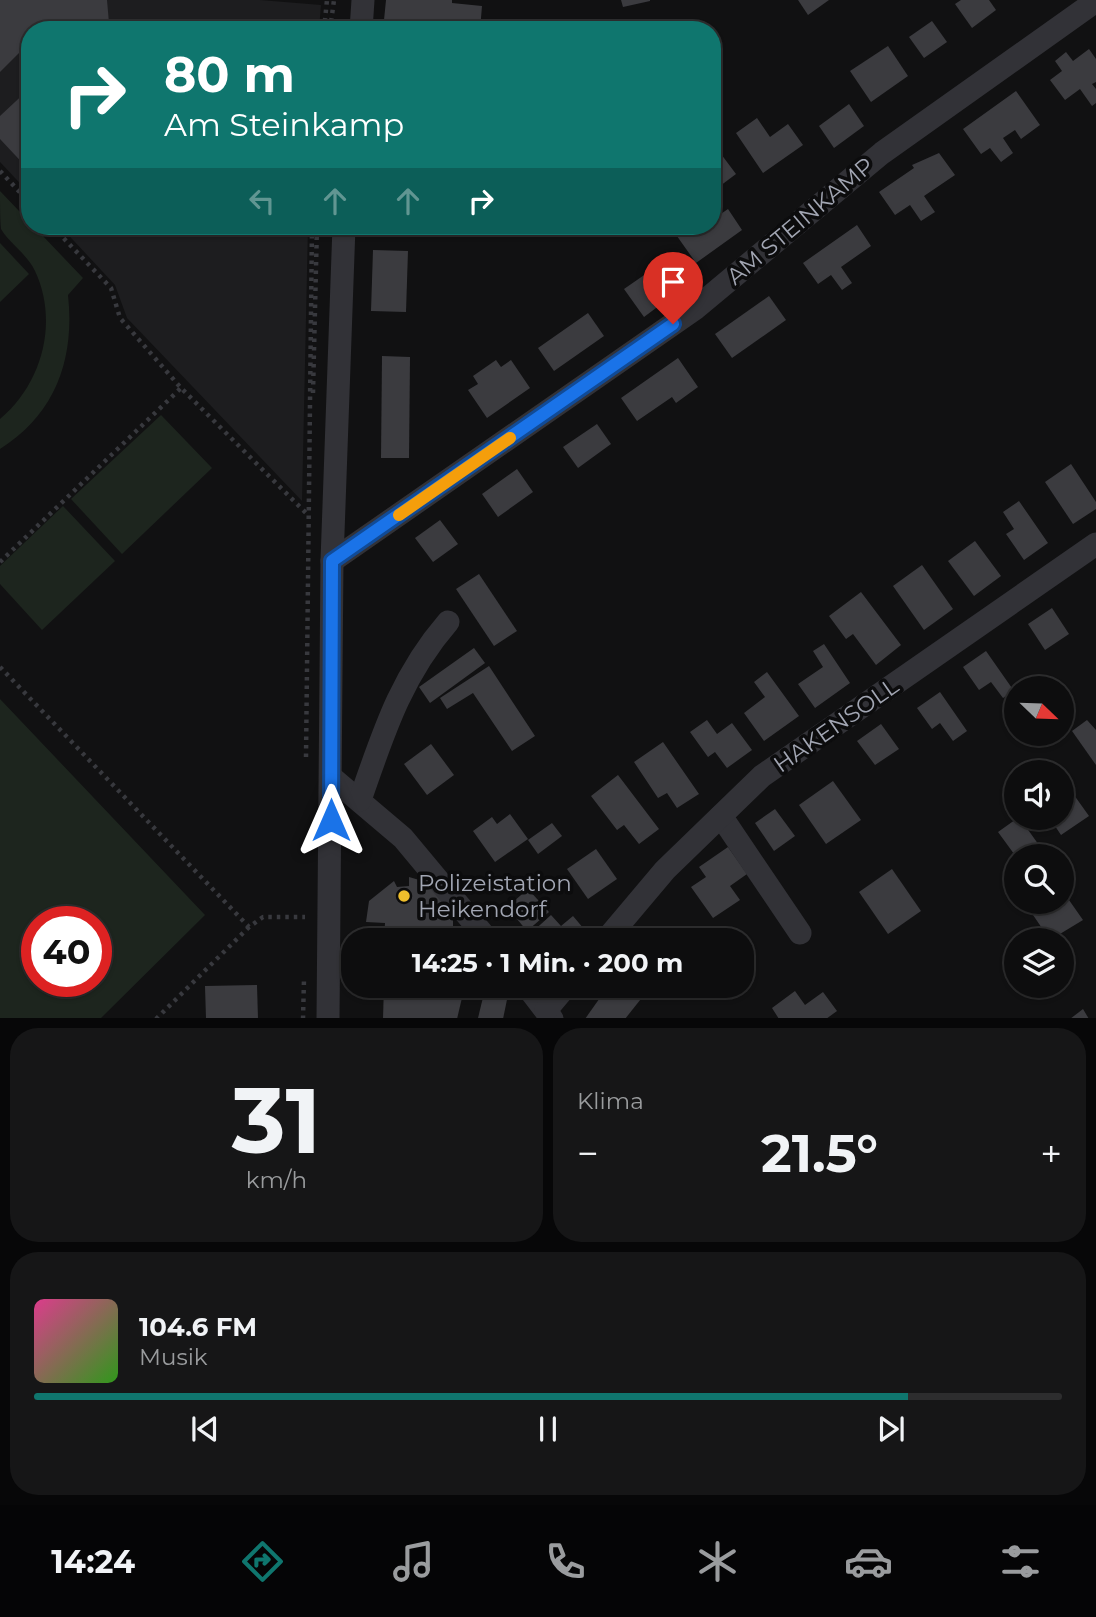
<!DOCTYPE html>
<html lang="de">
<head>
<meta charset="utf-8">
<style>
	body { margin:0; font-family:Montserrat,sans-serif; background:#161617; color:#f1f3f6; height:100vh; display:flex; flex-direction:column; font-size:26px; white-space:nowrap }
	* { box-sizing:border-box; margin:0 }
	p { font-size:23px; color:#9a9c9e }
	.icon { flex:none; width:38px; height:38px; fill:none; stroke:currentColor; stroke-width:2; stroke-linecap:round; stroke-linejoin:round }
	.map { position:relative; height:1018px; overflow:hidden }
	.details { display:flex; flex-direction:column; gap:10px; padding:10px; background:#070708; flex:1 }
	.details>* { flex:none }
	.hud { position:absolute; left:21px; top:21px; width:700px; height:214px; border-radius:28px; box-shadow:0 2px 5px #0004,0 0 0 2px #2d2d2e; background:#0f766e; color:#fff; overflow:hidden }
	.needle { width:46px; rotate:113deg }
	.buttons { position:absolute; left:1004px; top:676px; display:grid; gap:14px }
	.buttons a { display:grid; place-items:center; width:70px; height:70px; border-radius:50%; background:#0d0d0e; box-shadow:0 2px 5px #0004,0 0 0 2px #2d2d2e; font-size:35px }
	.speed { position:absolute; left:21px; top:906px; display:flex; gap:14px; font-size:35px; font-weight:700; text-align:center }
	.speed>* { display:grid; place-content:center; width:91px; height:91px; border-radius:50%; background:#0d0d0e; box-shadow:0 2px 5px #0004,0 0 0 2px #2d2d2e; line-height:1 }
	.speed .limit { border:10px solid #d22; background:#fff; color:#111 }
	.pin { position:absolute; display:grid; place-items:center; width:60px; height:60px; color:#fff; margin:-72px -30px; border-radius:50% 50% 50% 0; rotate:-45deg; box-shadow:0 0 7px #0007 }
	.pin .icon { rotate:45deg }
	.me { position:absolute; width:77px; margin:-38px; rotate:0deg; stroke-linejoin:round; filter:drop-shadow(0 0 5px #0008) }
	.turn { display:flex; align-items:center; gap:24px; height:147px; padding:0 28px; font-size:32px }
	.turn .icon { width:91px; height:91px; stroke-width:2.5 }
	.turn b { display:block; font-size:49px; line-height:60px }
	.lanes { display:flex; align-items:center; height:66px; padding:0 28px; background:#0003; justify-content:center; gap:35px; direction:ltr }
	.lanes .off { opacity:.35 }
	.big { font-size:52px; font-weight:700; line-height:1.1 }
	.details .card { flex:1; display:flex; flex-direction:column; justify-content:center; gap:10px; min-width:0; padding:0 24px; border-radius:28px; background:#161617 }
	.details .dial { align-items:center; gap:0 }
	.dial b { font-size:91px; line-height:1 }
	.song { display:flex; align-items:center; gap:21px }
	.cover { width:84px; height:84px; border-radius:10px; background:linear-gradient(135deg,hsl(330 70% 55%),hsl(110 70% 35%)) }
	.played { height:7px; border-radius:4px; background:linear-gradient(90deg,#0f766e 85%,#2d2d2e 85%) }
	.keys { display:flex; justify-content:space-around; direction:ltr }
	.heat { display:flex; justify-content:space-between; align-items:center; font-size:38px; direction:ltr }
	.details .tiles { flex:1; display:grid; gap:10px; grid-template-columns:1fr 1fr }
	.card:last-child { grid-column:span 2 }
	.trip { position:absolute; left:341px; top:928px; width:413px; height:70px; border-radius:28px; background:#0d0d0e; box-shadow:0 2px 5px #0004,0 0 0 2px #2d2d2e; font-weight:700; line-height:70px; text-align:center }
	.dock { display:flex; height:112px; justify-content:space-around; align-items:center; background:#050506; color:#9a9c9e }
	.dock .icon { width:49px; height:49px }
	.dock .current { color:#0f766e }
	.dock b { font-size:32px; color:#f1f3f6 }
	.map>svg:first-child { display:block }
	.built { fill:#1d1d1f }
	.green { fill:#1d251e; fill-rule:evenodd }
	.building { fill:#3b3b3f }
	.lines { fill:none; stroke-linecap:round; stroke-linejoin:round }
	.path { stroke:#38393e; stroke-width:4.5; stroke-dasharray:3.5 5; stroke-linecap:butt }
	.minor { stroke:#323237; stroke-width:23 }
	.route-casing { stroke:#114b97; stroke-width:18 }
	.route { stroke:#1a73e8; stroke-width:12 }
	.slow { stroke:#f59e0b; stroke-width:12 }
	.poi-dot { fill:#efbe2c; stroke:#0c0c0d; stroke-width:2.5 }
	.labels { text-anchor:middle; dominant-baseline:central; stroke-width:7; stroke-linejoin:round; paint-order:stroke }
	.street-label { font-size:23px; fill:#a2a6b3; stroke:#0c0c0d }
	.poi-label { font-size:23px; fill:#a2a6b3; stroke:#0c0c0d; text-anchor:start }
</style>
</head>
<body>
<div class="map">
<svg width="1096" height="1019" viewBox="0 0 1096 1019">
	<rect width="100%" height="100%" fill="#111112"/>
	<g class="built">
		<polygon points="0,0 260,0 321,5 319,30 30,30 30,194 0,162"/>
		<polygon points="60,226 308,226 302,501 127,318 115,285"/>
	</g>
	<g class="green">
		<path d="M 0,191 L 83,278 L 68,295 C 75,358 56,414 0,449 L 0,419 C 42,384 59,322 35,271 C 27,254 10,244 1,229 C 0,220 0,201 0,191 Z"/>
		<polygon points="0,243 29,274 0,302"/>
		<polygon points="161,415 212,468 122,554 71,499"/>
		<polygon points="63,506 115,561 42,630 0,584 0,566"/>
		<path d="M 0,699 L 205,915 L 101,1018 L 0,1018 ZM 96,922 L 96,982 L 37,982 L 37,922 Z"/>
	</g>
	<g class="building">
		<polygon points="0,0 107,0 109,23 107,30 30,30 30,49 26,46 0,72"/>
		<polygon points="386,0 452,0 452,3 482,6 480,30 383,30"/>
		<polygon points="621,0 650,0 650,1 623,7"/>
		<polygon points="798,0 829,0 808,15"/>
		<polygon points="961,0 989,0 996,10 972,28 955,4"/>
		<polygon points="620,20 623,30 588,30 587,27"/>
		<polygon points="278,21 305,21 304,30 278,30"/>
		<polygon points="932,21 947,42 924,58 909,37"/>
		<polygon points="888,46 908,76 871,102 850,71"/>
		<polygon points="1089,49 1096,59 1096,82 1092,84 1096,89 1096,103 1092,106 1080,89 1065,100 1050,80 1062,71 1055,61 1066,52 1073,61"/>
		<polygon points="30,88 30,171 0,139 0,116"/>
		<polygon points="1016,91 1040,125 1021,139 1015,130 1003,138 1013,153 1001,162 990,148 981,154 963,129"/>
		<polygon points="849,104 864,126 834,148 819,126"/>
		<polygon points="757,118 770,137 788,124 803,145 763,173 736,133"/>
		<polygon points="712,142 736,174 712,192"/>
		<polygon points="939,153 955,175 924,196 935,212 921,221 910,205 895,215 879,192 914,168 912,165"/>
		<polygon points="728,209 742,230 696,263 672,229 692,226 696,231 704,226 712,226 712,220"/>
		<polygon points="857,225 871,246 841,267 852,283 842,290 831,275 818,284 803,263"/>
		<polygon points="373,250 408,251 406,312 371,311"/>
		<polygon points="663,262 679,285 656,300 660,305 644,317 624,289"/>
		<polygon points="769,296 786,320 732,358 715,334"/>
		<polygon points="588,313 604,336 554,371 538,348"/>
		<polygon points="382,356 410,357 409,458 381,458"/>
		<polygon points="678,358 698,387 676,403 672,397 637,421 621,398"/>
		<polygon points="496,360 501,367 511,360 530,388 487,418 468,390 478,384 473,376"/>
		<polygon points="597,424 611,444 578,468 563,447"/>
		<polygon points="1071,464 1096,502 1096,509 1073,524 1045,482"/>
		<polygon points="517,469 533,492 498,517 482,494"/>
		<polygon points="1019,501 1048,543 1024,560 1006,534 1014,529 1003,512"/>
		<polygon points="440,520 458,544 433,562 415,538"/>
		<polygon points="975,541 1001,576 974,596 948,561"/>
		<polygon points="922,565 953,609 924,630 893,586"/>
		<polygon points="479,574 517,631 494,646 456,589"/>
		<polygon points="861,592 901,645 876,665 853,634 846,639 829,616"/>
		<polygon points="1052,608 1069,634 1045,650 1028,624"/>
		<polygon points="824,644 850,683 815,708 798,684 823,667 813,651"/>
		<polygon points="474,648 485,663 430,703 419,687"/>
		<polygon points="986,651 1014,691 1003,698 991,682 979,690 963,667"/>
		<polygon points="489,666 535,736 512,751 473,693 447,709 440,698"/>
		<polygon points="767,672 799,716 764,741 744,713 765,697 754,682"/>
		<polygon points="940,692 967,731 953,741 940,723 932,729 917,708"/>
		<polygon points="707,720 717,734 732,723 752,750 727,768 715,752 708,757 690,732"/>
		<polygon points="1087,720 1096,730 1096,765 1072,731"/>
		<polygon points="881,724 899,749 875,765 857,741"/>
		<polygon points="663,742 699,794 677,808 667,793 658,798 634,762"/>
		<polygon points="431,744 454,775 427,795 404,764"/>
		<polygon points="618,775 659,829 639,844 624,825 617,830 591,796"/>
		<polygon points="833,781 861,820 826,844 799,805"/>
		<polygon points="1069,788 1089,816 1061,835 1049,817 1062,817 1062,792"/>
		<polygon points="775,809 795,836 774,851 755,823"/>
		<polygon points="510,814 528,839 495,862 473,831 492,817 497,824"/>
		<polygon points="1019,817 1041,848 1030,856 1017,856 1017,858 998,832"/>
		<polygon points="552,823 562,836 538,854 528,840"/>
		<polygon points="728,847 747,874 730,886 740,900 713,918 691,887 706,877 699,867"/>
		<polygon points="596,849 617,879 588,899 567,869"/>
		<polygon points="892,869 921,911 888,934 859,892"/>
		<polygon points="409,877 433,884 453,914 453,931 478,934 476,940 384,940 385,923 366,922 369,901 394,881 397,887 409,886"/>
		<polygon points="528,889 549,912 527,931 507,907"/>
		<polygon points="1062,890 1083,920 1050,940 1031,912 1046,901 1062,901"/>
		<polygon points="551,915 561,926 573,916 584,929 571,940 535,940 530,934"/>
		<polygon points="656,929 668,940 647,940"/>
		<polygon points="257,985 258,1019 206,1019 205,986"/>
		<polygon points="384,985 465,985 457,1019 383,1019"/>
		<polygon points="486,985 510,985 503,1019 478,1018"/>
		<polygon points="609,985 652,985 625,1019 585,1019"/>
		<polygon points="795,991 805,1005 823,992 837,1011 826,1019 779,1019 772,1008"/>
		<polygon points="1083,1009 1089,1019 1070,1019"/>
	</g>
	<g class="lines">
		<g class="path">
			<polyline points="324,30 327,0"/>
			<polyline points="330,30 334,0"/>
			<polyline points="0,171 30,203"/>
			<polyline points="52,226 111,288 120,318 181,388 306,513"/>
			<polyline points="313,393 317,226"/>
			<polyline points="0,562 181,388"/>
			<polyline points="0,667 249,927 263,917 305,917"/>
			<polyline points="306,757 312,226"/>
			<polyline points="156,1019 249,927"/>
			<polyline points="303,1019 304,979"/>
		</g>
		<g class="minor">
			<polyline points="361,30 363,0"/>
			<polyline points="332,561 696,308 882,153 1096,1"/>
			<polyline points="331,777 403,838 488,940"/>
			<path d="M 360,800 C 383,734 401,676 448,622"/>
			<polyline points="721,816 800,933"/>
			<polyline points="606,940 665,870 762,776 1096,544"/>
			<polyline points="526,985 552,1019"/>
			<polyline points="546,1010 567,985"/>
			<polyline points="328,1019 332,561 344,226"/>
		</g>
	</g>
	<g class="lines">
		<defs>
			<polyline id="route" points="331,820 332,561 673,324"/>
		</defs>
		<use href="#route" class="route-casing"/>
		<use href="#route" class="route"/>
		<polyline class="slow" points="399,515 510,438"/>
	</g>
	<circle class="poi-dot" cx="404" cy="896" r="7"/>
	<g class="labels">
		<g class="street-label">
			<text transform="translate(800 221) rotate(-40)">AM STEINKAMP</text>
			<text transform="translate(836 725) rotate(-35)">HAKENSOLL</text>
		</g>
		<g class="poi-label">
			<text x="418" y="883">Polizeistation<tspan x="418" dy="26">Heikendorf</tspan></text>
		</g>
	</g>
</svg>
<div class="buttons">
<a><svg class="needle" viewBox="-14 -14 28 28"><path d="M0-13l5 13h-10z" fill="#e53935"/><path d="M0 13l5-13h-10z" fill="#9a9c9e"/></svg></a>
<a><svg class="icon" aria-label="sound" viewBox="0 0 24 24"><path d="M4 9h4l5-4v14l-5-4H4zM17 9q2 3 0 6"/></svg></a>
<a><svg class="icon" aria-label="search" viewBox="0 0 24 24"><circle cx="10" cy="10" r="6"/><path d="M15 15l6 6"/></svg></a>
<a><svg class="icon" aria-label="layers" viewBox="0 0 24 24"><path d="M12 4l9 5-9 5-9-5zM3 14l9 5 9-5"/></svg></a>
</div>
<div class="speed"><div class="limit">40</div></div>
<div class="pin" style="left:673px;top:324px;background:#d93025"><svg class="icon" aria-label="arrive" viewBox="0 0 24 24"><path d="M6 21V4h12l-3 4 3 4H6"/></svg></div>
<svg class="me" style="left:331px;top:820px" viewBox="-20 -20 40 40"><path d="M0-17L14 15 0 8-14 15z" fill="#1a73e8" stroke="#fff" stroke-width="4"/></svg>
<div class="trip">14:25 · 1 Min. · 200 m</div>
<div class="hud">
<div class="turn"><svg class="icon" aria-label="right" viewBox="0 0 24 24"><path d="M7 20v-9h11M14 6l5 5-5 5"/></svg><div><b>80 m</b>Am Steinkamp</div></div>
<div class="lanes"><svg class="icon off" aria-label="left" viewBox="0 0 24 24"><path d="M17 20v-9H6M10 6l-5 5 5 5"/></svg><svg class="icon off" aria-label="ahead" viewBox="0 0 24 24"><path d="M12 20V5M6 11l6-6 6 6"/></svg><svg class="icon off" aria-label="ahead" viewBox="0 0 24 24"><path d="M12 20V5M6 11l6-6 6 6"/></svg><svg class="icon" aria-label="right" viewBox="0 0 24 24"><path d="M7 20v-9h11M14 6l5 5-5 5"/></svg></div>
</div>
</div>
<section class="details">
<div class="tiles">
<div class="card dial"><b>31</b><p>km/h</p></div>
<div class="card"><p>Klima</p>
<div class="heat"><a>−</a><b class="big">21.5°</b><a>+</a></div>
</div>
<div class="card">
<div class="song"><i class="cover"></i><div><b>104.6 FM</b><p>Musik</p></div></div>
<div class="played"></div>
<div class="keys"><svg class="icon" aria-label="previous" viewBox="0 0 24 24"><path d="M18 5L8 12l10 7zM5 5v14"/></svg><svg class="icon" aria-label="pause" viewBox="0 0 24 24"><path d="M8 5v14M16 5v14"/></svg><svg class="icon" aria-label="next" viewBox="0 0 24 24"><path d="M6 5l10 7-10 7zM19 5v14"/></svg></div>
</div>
</div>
</section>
<nav class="dock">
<b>14:24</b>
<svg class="icon current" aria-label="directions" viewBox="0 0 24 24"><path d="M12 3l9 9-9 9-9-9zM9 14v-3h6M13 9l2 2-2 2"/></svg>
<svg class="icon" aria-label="music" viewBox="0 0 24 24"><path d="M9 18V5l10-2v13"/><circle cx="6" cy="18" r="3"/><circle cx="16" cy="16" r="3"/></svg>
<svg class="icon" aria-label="phone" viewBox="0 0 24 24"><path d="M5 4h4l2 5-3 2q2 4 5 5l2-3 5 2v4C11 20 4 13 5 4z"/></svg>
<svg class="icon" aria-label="climate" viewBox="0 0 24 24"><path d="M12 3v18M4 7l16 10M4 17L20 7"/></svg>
<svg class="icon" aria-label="car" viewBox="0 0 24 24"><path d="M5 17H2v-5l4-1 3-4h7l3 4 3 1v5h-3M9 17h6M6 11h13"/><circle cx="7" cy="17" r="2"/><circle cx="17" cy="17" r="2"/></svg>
<svg class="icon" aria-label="filters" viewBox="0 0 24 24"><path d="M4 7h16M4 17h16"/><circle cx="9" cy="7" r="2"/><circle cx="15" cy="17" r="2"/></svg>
</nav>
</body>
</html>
